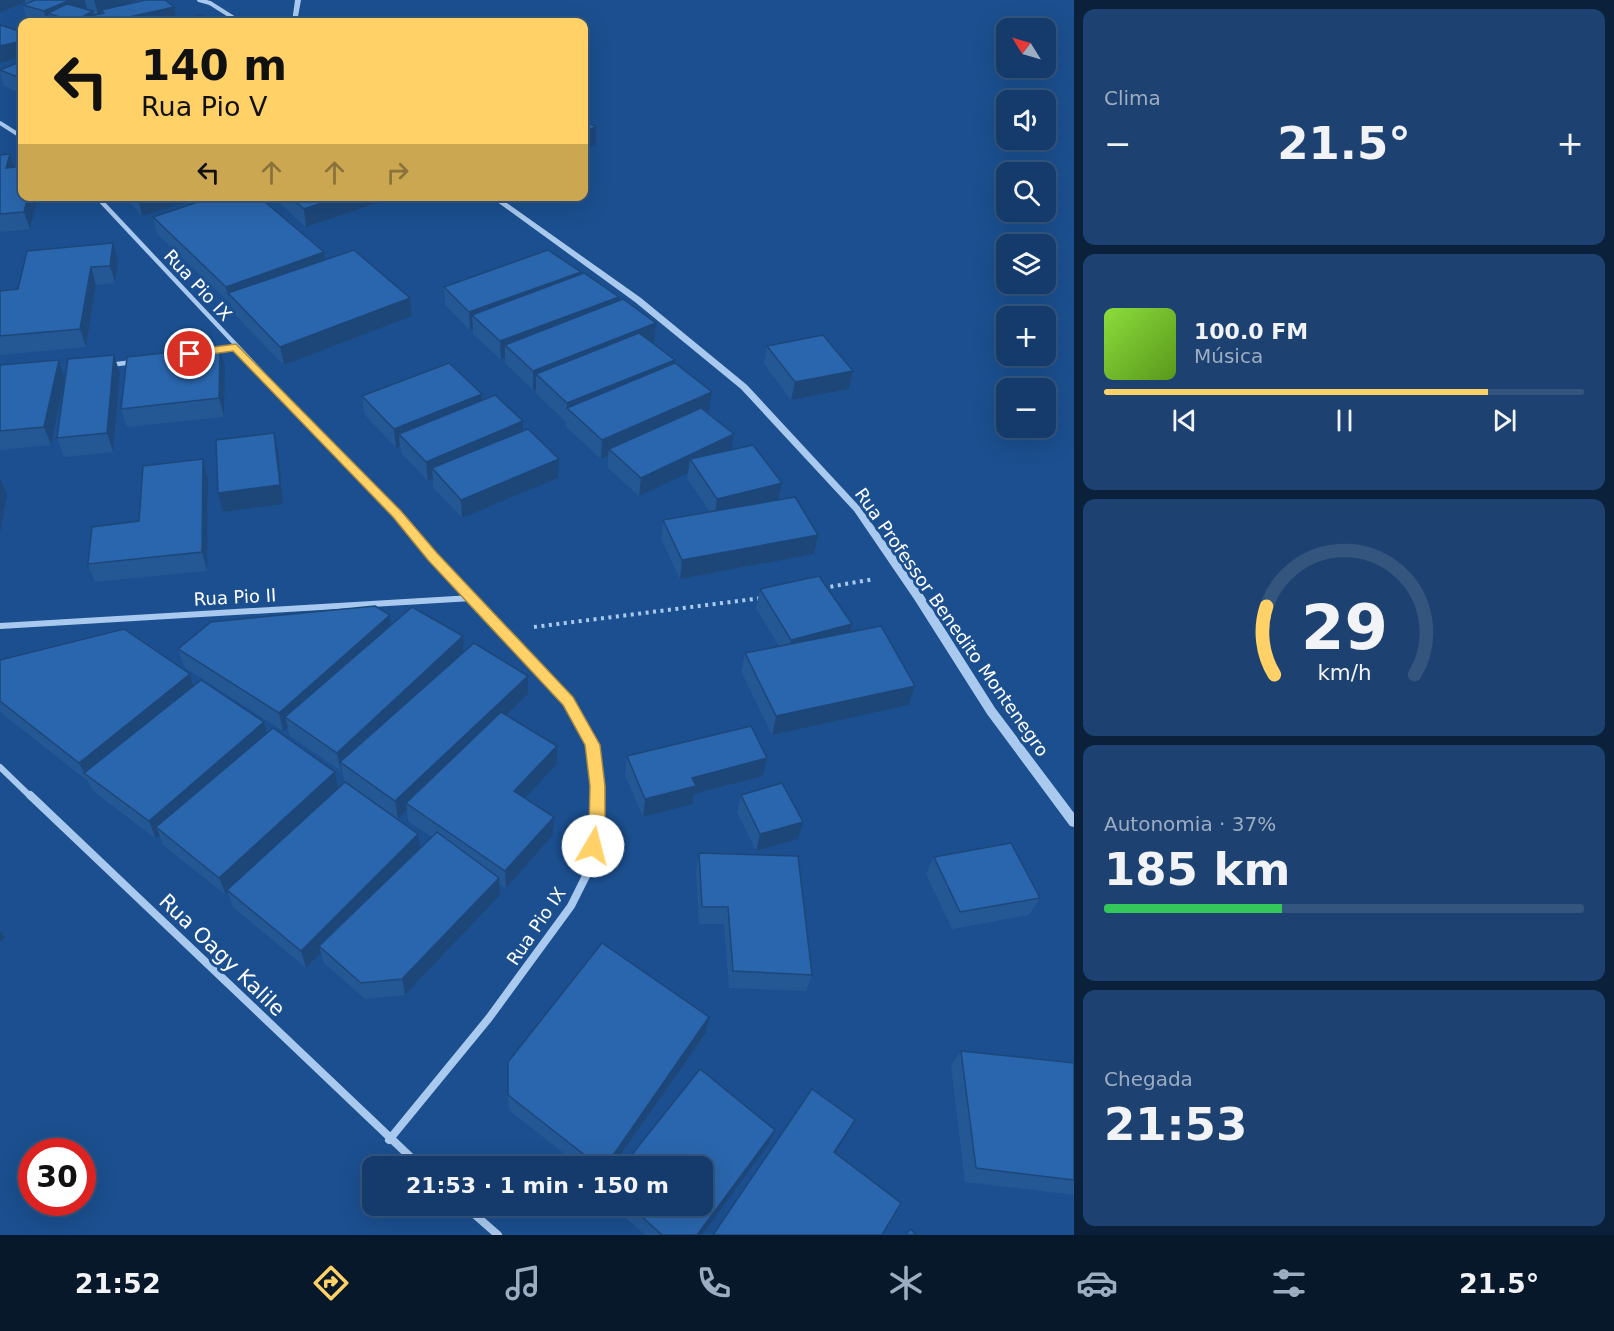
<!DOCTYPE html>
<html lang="pt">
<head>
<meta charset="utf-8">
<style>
	body { margin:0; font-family:"DejaVu Sans",sans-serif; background:#1d4271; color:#f1f3f6; height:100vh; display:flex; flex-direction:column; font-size:22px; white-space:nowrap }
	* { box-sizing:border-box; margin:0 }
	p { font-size:20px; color:#9dadc1 }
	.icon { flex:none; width:33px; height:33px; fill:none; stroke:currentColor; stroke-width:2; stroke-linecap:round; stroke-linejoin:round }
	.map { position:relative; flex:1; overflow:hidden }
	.panel { display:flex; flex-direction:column; gap:9px; padding:9px; background:#0b203b; width:540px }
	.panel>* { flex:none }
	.top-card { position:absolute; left:18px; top:18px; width:570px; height:183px; border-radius:12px; box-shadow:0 6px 24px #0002,0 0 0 2px #33557e; background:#ffd166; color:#111; overflow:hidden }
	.needle { width:39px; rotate:307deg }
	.buttons { position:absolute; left:996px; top:18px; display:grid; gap:12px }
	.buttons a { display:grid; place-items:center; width:60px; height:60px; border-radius:12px; background:#143b6b; box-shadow:0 6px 24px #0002,0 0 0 2px #33557e; font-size:30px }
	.speed { position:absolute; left:18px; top:1138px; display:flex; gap:12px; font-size:30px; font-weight:700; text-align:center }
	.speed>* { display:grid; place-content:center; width:78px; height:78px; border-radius:50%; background:#143b6b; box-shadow:0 6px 24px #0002,0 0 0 2px #33557e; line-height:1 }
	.speed .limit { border:9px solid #d22; background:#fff; color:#111 }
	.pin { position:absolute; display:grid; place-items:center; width:51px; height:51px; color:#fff; margin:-26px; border:3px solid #fff; border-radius:50%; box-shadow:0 2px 6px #0007 }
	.me { position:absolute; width:66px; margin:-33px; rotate:8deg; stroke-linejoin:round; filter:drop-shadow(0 0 4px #0008) }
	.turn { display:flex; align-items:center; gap:21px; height:126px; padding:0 24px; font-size:27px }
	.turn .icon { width:78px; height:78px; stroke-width:2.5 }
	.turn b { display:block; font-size:42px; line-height:51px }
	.lanes { display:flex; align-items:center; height:57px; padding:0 24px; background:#0003; justify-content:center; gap:30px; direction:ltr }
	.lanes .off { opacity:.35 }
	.big { font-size:45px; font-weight:700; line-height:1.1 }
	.panel .widget { flex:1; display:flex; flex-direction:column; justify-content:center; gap:9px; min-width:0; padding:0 21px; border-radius:12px; background:#1d4271 }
	.panel .dial { align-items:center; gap:0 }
	.dial svg { height:156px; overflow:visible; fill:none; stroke:#33557e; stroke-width:7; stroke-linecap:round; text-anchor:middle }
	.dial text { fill:#f1f3f6; stroke:none }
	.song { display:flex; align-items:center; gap:18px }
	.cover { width:72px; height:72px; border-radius:9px; background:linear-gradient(135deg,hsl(90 70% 55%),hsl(90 70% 35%)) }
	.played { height:6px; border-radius:3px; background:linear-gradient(90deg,#ffd166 80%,#33557e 80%) }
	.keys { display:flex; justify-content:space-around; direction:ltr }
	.heat { display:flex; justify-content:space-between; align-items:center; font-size:33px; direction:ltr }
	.charge { height:9px; border-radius:4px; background:linear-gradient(90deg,#34c759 37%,#33557e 0) }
	.trip { position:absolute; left:362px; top:1156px; width:351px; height:60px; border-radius:12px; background:#143b6b; box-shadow:0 6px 24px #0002,0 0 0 2px #33557e; font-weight:700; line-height:60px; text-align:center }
	.tabs { display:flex; height:96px; justify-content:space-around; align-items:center; background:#08182b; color:#9dadc1 }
	.tabs .icon { width:42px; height:42px }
	.tabs .selected { color:#ffd166 }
	.tabs b { font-size:27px; color:#f1f3f6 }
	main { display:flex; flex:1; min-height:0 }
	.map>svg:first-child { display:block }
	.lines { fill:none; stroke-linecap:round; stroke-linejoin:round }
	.path { stroke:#a9c9ee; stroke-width:4; stroke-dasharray:3 4.5; stroke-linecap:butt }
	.minor-far3 { stroke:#a9c9ee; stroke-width:4 }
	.minor-far2 { stroke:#a9c9ee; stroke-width:4.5 }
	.minor-far1 { stroke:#a9c9ee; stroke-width:6 }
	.minor { stroke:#a9c9ee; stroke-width:8 }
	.tertiary { fill:#a9c9ee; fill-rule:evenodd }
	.wall { fill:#245895 }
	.shaded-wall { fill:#1d4779 }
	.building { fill:#2a66ad; stroke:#1d4779; stroke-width:1.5 }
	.route { fill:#ffd166; stroke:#a68842; stroke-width:1.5 }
	.labels { text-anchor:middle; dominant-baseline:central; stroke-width:6; stroke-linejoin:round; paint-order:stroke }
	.street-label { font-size:18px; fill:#fff; stroke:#1b4f8f }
	.near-street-label { font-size:21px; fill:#fff; stroke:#1b4f8f }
</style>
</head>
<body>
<main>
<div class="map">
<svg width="1074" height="1235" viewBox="0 0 1074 1235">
	<rect width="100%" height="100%" fill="#1b4f8f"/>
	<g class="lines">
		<g class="path">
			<polyline points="823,588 874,579"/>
			<polyline points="534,627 762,598"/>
		</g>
		<g class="minor-far3">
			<polyline points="199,0 210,3 240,22"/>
			<polyline points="0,123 22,137"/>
			<polyline points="96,196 100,200"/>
		</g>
		<g class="minor-far2">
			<polyline points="98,198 343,459"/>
			<polyline points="212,350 236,347"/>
			<polyline points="109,365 134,362"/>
		</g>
		<g class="minor-far1">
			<path d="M 342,458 L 542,672 C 580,713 597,740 598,797"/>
			<polyline points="0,626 472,598"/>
			<polyline points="0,767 31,797"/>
		</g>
		<g class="minor">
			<polyline points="30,795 421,1167"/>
			<polyline points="389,1140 489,1018 571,906 590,868 596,834 598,795"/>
			<polyline points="465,1206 498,1235"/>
		</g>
		<g class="tertiary">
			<polygon points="295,0 301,0 297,22 292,22"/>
			<polygon points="489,196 497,196 641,298 747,385 860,507 922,593 995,708 1074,813 1074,827 1070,826 987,714 914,599 854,511 741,389 635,302"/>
		</g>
	</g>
	<g class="wall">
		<polygon points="0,0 137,0 120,6 174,7 177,21 212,22 35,22 27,20 23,5 26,4 25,2"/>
		<polygon points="22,61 22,94 4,86 0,73 0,70"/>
		<polygon points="10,154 30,229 0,232 0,155"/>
		<polygon points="124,196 206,196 142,216"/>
		<polygon points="274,196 398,196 306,227 275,199"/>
		<polygon points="153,217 324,252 325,260 410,298 412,316 284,365 232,312 231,304 157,234"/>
		<polygon points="113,243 118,261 115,283 96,285 86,347 0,355 0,291 18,289"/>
		<polygon points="581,272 581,275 618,300 654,342 651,343 675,360 674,363 712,392 709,411 706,412 734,434 731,450 778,500 818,535 814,554 680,579 661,539 663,520 710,512 687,478 688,473 639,496 608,468 608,456 601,459 566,427 566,422 536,393 536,389 533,390 505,363 505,358 501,360 473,334 473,329 470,330 445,305 444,287"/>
		<polygon points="767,346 853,371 849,389 791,400 764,364"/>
		<polygon points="220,347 225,366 224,417 127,427 121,409"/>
		<polygon points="59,360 65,379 51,445 0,450 0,365"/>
		<polygon points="120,373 113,452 64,457 57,438"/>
		<polygon points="482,394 483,400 523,431 558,478 462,518 433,487 433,479 428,481 401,453 400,446 396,448 365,415 362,396"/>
		<polygon points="203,459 208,478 207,571 95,582 88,564 139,521"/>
		<polygon points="760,589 850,632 915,686 909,705 772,735 741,671 745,653 779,646 756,608"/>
		<polygon points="390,615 391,625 463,636 464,652 528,676 528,694 506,715 557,764 525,798 554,817 553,835 506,888 499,884 500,895 405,995 365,999 324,963 321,953 306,968 233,907 228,893 226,895 163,845 160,836 156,839 93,791 88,781 0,712 0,660 190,674 194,685 264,722 267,732 335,772 339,788 420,849 432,837 408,821 407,810 398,819 344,780 342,770 341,771 290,736 288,727 283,731 184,667 178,649"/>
		<polygon points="627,756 763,776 694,794 693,804 643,817 625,775"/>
		<polygon points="741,795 798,839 756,851 737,812"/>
		<polygon points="699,853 812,975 806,991 729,988 724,924 699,924 696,871"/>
		<polygon points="934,857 1040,898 1029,915 952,929 926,874"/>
		<polygon points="706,1033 612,1167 581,1167 509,1110 508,1095"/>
		<polygon points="961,1051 1074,1063 1074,1195 965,1182 951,1066"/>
		<polygon points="769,1144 702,1235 645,1235 613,1206 702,1206"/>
	</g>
	<g class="shaded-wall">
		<polygon points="0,0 25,0 25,2 0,13"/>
		<polygon points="70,0 85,0 87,10 48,13 50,22 47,22 44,11"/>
		<polygon points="94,0 137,0 103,12 101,10 101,13 98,14"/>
		<polygon points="174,7 177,22 107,22"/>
		<polygon points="93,11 96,22 82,18 83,22 73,22"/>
		<polygon points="22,41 22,57 0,63 0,46"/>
		<polygon points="596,127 596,144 584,148 584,131"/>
		<polygon points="10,154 15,171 6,168"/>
		<polygon points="28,196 38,196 30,229 24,212"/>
		<polygon points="143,196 206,196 142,216 138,198"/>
		<polygon points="343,196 398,196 306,227 304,209"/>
		<polygon points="113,243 118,261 115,283 110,266"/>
		<polygon points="324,252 326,269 228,293 230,305 226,287"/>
		<polygon points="91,267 96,285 86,347 80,329"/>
		<polygon points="581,272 580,290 472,315 473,329 470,330 469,312"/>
		<polygon points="619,297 618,315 505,345 505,358 501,360 500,341"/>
		<polygon points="410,298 412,316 284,365 280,347"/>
		<polygon points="656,323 654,342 547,384 536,374 536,389 533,390 533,371"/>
		<polygon points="220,347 225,366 224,417 219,398"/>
		<polygon points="114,355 120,373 113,452 107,433"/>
		<polygon points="59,360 65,379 51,445 44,427"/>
		<polygon points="675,360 673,379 567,409 567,403"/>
		<polygon points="853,371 849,389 791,400 795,382"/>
		<polygon points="712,392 709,411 613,454 609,449 608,456 601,459 602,440"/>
		<polygon points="482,394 483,413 399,434 400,446 396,448 394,429"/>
		<polygon points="523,421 523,440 432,468 433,479 428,481 426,462"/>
		<polygon points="274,433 278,452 283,504 223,512 218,493"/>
		<polygon points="734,434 731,453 690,459 688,473 639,496 641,478"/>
		<polygon points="203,459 208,478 207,571 202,552"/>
		<polygon points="559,459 558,478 462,518 461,500"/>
		<polygon points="0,479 7,494 0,533"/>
		<polygon points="782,483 778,502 714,518 717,499"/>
		<polygon points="818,535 814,554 680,579 682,560"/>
		<polygon points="390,615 392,633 285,717 288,727 283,731 279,713"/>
		<polygon points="852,624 847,643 787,659 791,640"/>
		<polygon points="463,636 464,655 340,762 342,770 341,771 337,753"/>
		<polygon points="190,674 196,693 84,773 88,781 79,763"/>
		<polygon points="528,676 528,694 411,807 406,803 407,810 398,819 395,801"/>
		<polygon points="915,686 909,705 772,735 776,716"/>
		<polygon points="264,722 269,740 156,827 160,836 156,839 149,821"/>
		<polygon points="557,746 557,764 515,809 514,791"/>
		<polygon points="767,758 763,776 694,794 693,804 643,817 645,799 692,778"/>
		<polygon points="335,772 339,790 227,890 228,893 226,895 219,878"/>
		<polygon points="554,817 553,835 506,888 505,871"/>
		<polygon points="803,822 798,839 756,851 760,834"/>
		<polygon points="418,834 421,851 319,946 321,953 306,968 301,951"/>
		<polygon points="499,878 500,895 405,995 402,979"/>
		<polygon points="0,931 5,938 0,942"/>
		<polygon points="709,1017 706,1033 612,1167 605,1167"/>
		<polygon points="855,1120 847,1134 827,1166 834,1152"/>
		<polygon points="775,1130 769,1144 702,1235 697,1235"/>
	</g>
	<g class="building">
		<polygon points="35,0 70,0 44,11 23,5"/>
		<polygon points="146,0 165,0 174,7 107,22 87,22 82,18 104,13 101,10"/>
		<polygon points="67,4 93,11 73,22 48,13"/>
		<polygon points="202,15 212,22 170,22"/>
		<polygon points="0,25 22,32 22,41 0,46"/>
		<polygon points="22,61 22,79 0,70"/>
		<polygon points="584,120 596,127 584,131"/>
		<polygon points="10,154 6,168 22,166 22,196 28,196 24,212 0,214 0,155"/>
		<polygon points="216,196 258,196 324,252 226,287 153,217"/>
		<polygon points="289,196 343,196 304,209"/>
		<polygon points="113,243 110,266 91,267 80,329 0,336 0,291 18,289 27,251"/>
		<polygon points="354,250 410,298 280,347 228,293"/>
		<polygon points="548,250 581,272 469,312 444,287"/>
		<polygon points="584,273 619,297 500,341 472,315"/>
		<polygon points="623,299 656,323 533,371 505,345"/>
		<polygon points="639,333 675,360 567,403 536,374"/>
		<polygon points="823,335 853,371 795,382 767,346"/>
		<polygon points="220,347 219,398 121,409 127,357"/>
		<polygon points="114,355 107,433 57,438 68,359"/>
		<polygon points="59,360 44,427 0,431 0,365"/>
		<polygon points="449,363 482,394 394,429 362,396"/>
		<polygon points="675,363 712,392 602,440 567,408"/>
		<polygon points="495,395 523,421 426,462 399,434"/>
		<polygon points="701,408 734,434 641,478 609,449"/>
		<polygon points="528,429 559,459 461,500 432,468"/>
		<polygon points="274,433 280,485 218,493 216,440"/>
		<polygon points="753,445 782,483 717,499 690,459"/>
		<polygon points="203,459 202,552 88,564 92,527 139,521 143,466"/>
		<polygon points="795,497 818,535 682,560 663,520"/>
		<polygon points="819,576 852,624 791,640 760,589"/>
		<polygon points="375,606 390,615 279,713 178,649 211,622"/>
		<polygon points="412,607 463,636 337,753 285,717"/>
		<polygon points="881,626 915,686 776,716 745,653"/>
		<polygon points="124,629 190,674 79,763 0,701 0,660"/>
		<polygon points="474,643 528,676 395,801 340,762"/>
		<polygon points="201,680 264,722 149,821 84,773"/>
		<polygon points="501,712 557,746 514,791 554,817 505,871 406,803"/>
		<polygon points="751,726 767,758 692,778 696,786 645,799 627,756"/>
		<polygon points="273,728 335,772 219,878 156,827"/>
		<polygon points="345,782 418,834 301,951 227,890"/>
		<polygon points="782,783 803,822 760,834 741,795"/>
		<polygon points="437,832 499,878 402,979 361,983 319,946"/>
		<polygon points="1011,843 1040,898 960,912 934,857"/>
		<polygon points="699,853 798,856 812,975 733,971 728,907 702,907"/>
		<polygon points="602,943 709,1017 605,1167 600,1167 508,1095 508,1062"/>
		<polygon points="961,1051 1074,1063 1074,1180 976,1168"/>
		<polygon points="700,1069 775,1130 697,1235 662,1235 630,1206 702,1206 702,1167 622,1167"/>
		<polygon points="812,1089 855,1120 834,1152 901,1203 882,1235 713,1235"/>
		<polygon points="910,1229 917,1235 906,1235"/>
	</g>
	<polygon class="route" points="236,344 401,511 437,553 573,697 600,745 605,786 605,829 599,851 588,851 585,846 589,829 590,786 585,745 563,705 428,560 393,517 233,351 190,357 185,354 190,350"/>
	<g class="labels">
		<g class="street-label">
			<text transform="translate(198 285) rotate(47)">Rua Pio IX</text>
			<text transform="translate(235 597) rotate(-3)">Rua Pio II</text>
			<text transform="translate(952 622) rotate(55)">Rua Professor Benedito Montenegro</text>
			<text transform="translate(536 926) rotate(-56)">Rua Pio IX</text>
		</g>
		<g class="near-street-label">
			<text transform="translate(222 955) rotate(44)">Rua Oagy Kalile</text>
		</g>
	</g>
</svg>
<div class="buttons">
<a><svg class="needle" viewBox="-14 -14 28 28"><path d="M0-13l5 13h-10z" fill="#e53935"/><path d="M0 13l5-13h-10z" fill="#9dadc1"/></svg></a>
<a><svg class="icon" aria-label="sound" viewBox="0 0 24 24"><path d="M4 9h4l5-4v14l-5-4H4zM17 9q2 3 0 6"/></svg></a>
<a><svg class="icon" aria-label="search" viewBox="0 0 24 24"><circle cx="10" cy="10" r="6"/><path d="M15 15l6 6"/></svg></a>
<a><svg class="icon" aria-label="layers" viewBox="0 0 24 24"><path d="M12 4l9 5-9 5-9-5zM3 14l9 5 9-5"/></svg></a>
<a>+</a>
<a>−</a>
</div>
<div class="speed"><div class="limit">30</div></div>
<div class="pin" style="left:190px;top:354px;background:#d93025"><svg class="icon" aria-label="arrive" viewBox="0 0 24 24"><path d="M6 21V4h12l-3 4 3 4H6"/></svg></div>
<svg class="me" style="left:593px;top:846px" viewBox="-20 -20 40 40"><circle r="19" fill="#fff"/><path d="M0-13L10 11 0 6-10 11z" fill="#ffd166"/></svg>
<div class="trip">21:53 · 1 min · 150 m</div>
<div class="top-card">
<div class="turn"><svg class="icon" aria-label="left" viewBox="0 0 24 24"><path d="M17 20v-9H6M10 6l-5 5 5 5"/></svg><div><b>140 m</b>Rua Pio V</div></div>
<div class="lanes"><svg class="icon" aria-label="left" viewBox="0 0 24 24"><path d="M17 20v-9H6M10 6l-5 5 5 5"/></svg><svg class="icon off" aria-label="ahead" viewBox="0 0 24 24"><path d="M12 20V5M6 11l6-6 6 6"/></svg><svg class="icon off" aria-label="ahead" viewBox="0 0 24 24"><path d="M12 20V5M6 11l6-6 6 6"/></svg><svg class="icon off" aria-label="right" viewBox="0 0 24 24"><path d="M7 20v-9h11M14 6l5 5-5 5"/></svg></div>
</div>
</div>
<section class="panel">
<div class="widget"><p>Clima</p>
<div class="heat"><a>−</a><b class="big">21.5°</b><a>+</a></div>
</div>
<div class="widget">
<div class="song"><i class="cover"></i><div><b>100.0 FM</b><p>Música</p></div></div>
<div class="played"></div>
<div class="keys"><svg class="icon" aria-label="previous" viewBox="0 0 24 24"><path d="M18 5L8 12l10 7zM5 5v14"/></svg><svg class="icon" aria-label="pause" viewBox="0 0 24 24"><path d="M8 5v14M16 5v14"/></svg><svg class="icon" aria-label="next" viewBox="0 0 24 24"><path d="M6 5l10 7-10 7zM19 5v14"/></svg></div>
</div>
<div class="widget dial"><svg viewBox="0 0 100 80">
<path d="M14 69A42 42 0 1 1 86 69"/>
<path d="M14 69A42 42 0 0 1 10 34" stroke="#ffd166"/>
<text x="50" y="56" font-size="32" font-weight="700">29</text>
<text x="50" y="72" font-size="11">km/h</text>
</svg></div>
<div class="widget"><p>Autonomia · 37%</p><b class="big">185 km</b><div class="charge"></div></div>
<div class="widget"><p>Chegada</p><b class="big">21:53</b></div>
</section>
</main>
<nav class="tabs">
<b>21:52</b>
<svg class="icon selected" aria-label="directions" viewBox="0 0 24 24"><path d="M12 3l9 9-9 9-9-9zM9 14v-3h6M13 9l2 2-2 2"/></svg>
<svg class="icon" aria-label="music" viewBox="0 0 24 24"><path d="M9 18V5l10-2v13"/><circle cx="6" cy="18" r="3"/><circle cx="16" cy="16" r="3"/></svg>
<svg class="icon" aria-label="phone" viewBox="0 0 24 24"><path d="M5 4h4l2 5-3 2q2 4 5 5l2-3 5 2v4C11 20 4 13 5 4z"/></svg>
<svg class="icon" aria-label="climate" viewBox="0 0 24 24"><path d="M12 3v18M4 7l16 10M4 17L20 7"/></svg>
<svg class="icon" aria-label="car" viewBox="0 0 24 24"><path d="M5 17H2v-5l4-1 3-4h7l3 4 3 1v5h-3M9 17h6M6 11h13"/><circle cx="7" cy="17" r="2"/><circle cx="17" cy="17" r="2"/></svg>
<svg class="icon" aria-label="filters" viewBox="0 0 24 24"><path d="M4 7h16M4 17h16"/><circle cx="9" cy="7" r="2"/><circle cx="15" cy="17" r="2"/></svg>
<b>21.5°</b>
</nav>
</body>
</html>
